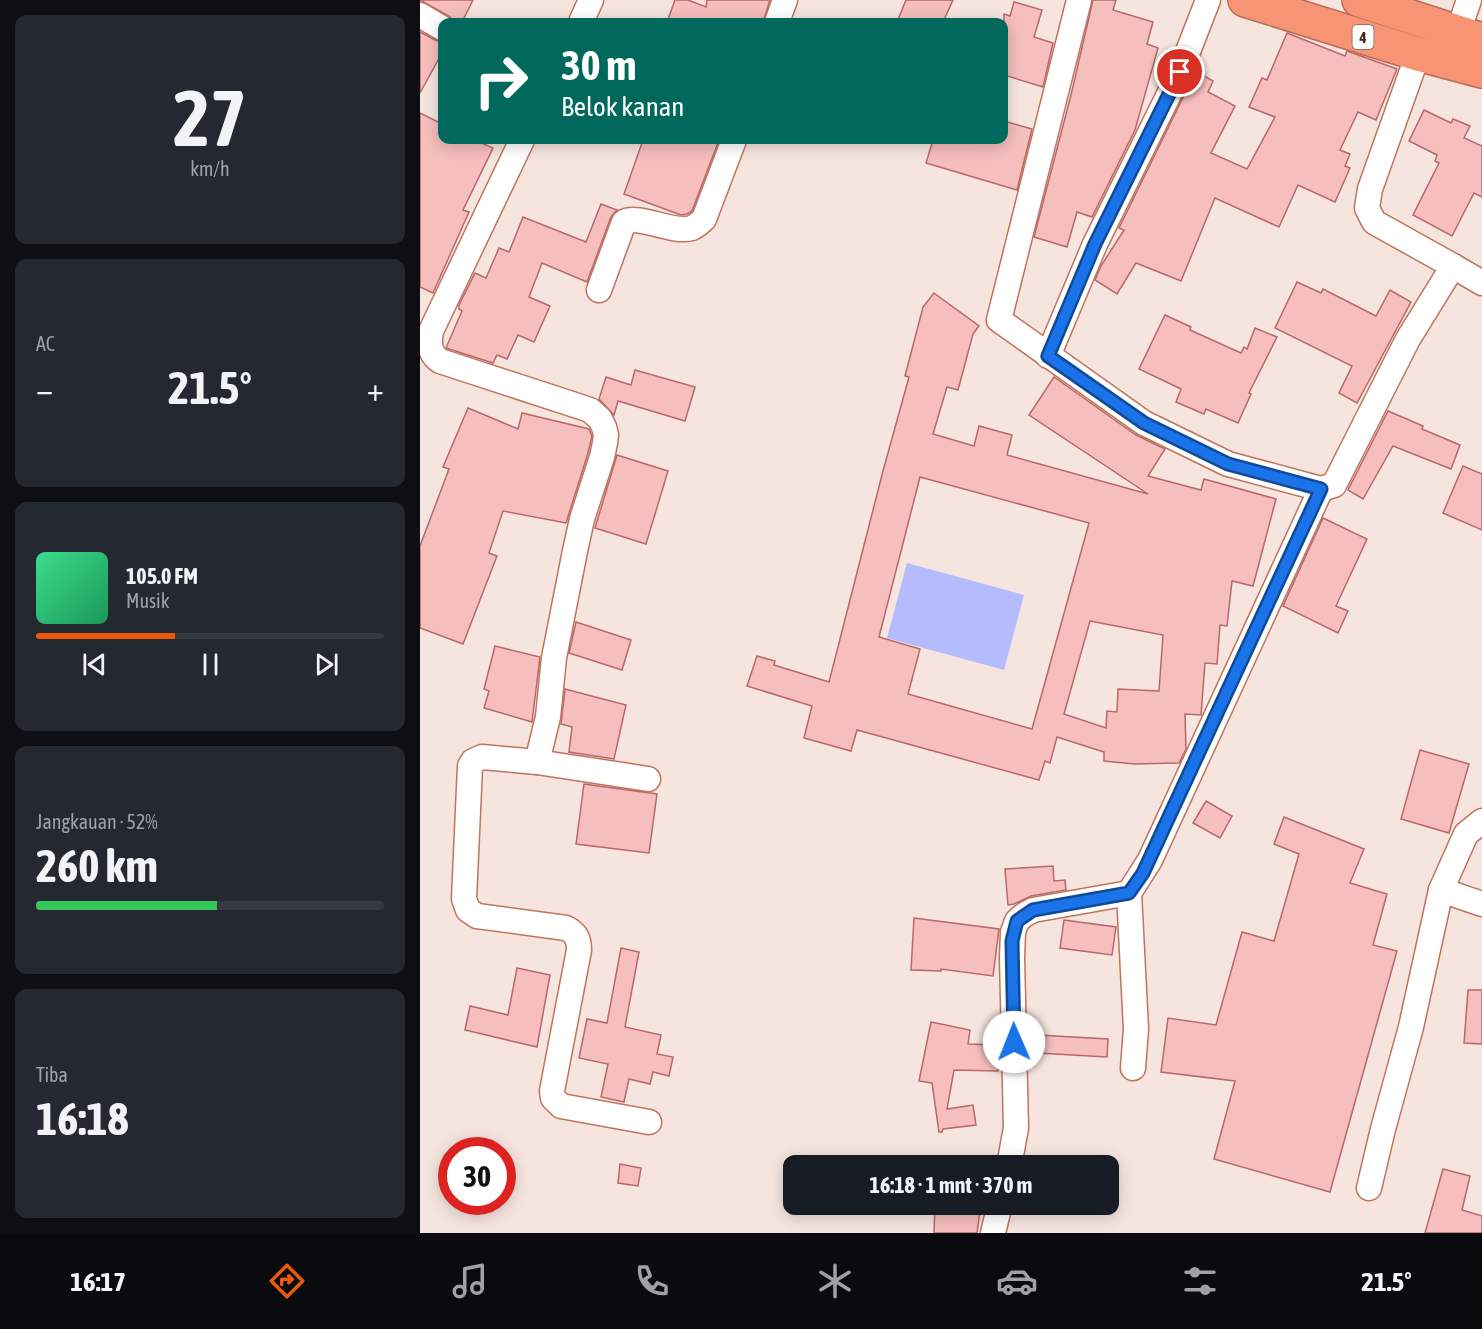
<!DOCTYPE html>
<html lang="id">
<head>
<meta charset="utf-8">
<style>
	body { margin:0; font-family:"Asap Condensed",sans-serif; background:#242831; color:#f1f3f6; height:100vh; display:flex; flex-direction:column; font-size:22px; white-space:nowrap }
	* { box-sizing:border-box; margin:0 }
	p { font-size:20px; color:#9ea1a6 }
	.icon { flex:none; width:33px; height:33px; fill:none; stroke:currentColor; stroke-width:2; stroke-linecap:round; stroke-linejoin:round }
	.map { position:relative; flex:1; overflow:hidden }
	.details { display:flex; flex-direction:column; gap:15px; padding:15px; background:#0d0f14; width:420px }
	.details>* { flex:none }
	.top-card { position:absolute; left:18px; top:18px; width:570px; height:126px; border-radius:12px; box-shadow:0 3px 15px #0003; background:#00695c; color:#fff; overflow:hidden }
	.speed { position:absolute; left:18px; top:1137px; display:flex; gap:12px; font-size:30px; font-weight:700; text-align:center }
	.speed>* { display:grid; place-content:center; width:78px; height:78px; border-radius:50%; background:#171b24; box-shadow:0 3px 15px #0003; line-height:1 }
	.speed .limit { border:9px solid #d22; background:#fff; color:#111 }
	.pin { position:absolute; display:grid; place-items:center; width:51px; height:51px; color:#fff; margin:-26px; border:3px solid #fff; border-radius:50%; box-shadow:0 2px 6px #0007 }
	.me { position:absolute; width:66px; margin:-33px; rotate:359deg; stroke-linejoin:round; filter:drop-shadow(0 0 4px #0008) }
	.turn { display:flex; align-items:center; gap:21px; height:126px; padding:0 24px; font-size:27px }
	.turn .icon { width:78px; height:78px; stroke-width:2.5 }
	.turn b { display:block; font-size:42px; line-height:51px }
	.big { font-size:45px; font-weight:700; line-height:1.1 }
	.details .card { flex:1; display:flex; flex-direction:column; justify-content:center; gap:9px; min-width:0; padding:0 21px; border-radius:12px; background:#242831 }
	.details .dial { align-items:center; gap:0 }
	.dial b { font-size:78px; line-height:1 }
	.song { display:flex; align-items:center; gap:18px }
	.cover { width:72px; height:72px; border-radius:9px; background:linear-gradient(135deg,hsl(150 70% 55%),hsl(150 70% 35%)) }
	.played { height:6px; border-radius:3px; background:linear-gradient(90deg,#ea580c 40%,#363941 40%) }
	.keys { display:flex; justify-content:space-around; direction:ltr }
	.heat { display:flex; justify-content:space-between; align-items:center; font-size:33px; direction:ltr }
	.charge { height:9px; border-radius:4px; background:linear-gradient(90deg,#34c759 52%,#363941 0) }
	.trip { position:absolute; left:363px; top:1155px; width:336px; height:60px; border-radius:12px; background:#171b24; box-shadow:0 3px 15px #0003; font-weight:700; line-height:60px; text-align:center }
	.menu { display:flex; height:96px; justify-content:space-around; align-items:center; background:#090b0e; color:#9ea1a6 }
	.menu .icon { width:42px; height:42px }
	.menu .selected { color:#ea580c }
	.menu b { font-size:27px; color:#f1f3f6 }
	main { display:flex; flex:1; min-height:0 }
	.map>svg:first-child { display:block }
	.green { fill:#b5bcfe }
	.building { fill:#f6bebd; stroke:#b8686a; stroke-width:1.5; fill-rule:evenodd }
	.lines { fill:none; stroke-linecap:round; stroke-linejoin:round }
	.minor-casing { stroke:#bf745b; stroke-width:27 }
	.highway-casing { stroke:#b96e55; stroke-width:36 }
	.minor { stroke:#fff; stroke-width:24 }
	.highway { stroke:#f79473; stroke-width:33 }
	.route-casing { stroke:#114b97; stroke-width:15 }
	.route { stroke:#1a73e8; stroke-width:10 }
	.labels { text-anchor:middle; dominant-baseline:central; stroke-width:5; stroke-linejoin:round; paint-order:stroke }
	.shield { fill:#fff; stroke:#7e6861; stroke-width:1.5 }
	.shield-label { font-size:15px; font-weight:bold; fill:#47271d }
</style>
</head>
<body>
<main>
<section class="details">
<div class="card dial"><b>27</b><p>km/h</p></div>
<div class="card"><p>AC</p>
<div class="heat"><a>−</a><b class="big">21.5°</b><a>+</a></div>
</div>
<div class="card">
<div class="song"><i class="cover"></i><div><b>105.0 FM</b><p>Musik</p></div></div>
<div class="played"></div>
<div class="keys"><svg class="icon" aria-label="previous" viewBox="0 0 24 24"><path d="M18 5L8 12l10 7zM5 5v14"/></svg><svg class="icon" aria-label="pause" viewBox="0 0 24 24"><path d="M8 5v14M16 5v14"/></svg><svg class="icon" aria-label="next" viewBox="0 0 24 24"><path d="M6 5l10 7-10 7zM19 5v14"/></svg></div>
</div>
<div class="card"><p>Jangkauan · 52%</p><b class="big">260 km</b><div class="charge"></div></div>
<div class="card"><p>Tiba</p><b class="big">16:18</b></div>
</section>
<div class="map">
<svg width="1062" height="1233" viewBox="0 0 1062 1233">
	<rect width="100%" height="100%" fill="#f6e5df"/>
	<polygon class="green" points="487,563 604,595 584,670 467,638"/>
	<g class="building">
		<polygon points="0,0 53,0 42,22 35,22 29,16"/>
		<polygon points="255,0 268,0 286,7 287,0 350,0 343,22 247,22"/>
		<polygon points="486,0 533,0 523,22 477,22"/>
		<polygon points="673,0 696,0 693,10 733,22 727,44 738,48 715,130 672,217 657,212 647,247 614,237 651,95"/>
		<polygon points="594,2 622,10 614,37 633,43 623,87 584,75 584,14 590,16"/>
		<polygon points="0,32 15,40 22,42 22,53 0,93"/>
		<polygon points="867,33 925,56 927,51 977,69 956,120 938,112 920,150 930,154 925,166 930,168 915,202 878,185 859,227 795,198 761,281 716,263 697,294 675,280 681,266 704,230 699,228 776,71 793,81 788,92 815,106 791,153 827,169 855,117 829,107 842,78 847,80"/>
		<polygon points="1004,110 1031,123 1033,119 1050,126 1044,138 1062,146 1062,197 1054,193 1032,236 993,215 1019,163 1015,161 1017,155 989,141"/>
		<polygon points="0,113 22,124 22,140 55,140 73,148 43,210 49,212 13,293 0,287"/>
		<polygon points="584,121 612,129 597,190 506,163 513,140 584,140"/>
		<polygon points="223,140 299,140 272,211 267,214 261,215 204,194"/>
		<polygon points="181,204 197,210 191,217 167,282 122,263 109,297 130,306 114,342 98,335 87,359 77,355 73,363 26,348 42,311 39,309 39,305 55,273 66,278 79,248 89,252 103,217 166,242"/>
		<polygon points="877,282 901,293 903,289 956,316 970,290 991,302 937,403 919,393 932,366 855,328"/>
		<path d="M 514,293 L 559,326 L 553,334 L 538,390 L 527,387 L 513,434 L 554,446 L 559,426 L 592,435 L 587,455 L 728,494 L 609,415 L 634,377 L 716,435 L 745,449 L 728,476 L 781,490 L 784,479 L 856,499 L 833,586 L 812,581 L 807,626 L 800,625 L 797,664 L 785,663 L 781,715 L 765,714 L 766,749 L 759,763 L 714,764 L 684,761 L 684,752 L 637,737 L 630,763 L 625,761 L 619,780 L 437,730 L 431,751 L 384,738 L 392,706 L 327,686 L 337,656 L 355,661 L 354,665 L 409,682 L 463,471 L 489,377 L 485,376 L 503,307 ZM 500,477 L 669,523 L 612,729 L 488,694 L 500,649 L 459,637 ZM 670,621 L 743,635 L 739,691 L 698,689 L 697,712 L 687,711 L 686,728 L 644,714 Z"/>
		<polygon points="745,315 771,327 770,330 821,353 824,347 827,349 835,328 857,337 829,393 831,394 818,423 786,409 784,414 756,402 761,389 719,369"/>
		<polygon points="215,370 275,387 265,421 198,401 194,415 179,399 186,377 211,385"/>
		<polygon points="48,408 98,429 102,413 169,429 172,436 168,453 146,523 83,511 69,553 77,556 43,644 0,628 0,546 29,469 23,467"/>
		<polygon points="968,411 1003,426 1002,429 1040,445 1031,469 973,446 943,499 928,490"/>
		<polygon points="197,455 248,471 226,544 175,528"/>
		<polygon points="1043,466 1062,474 1062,530 1023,513"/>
		<polygon points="903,518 947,539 916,606 928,611 918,633 863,606"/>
		<polygon points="156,622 211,640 202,670 149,653"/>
		<polygon points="75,646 120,657 112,722 64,708 69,691 64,689"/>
		<polygon points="145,689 206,705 194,759 149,752 152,727 141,724"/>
		<polygon points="1000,750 1049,764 1029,833 981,819"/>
		<polygon points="164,784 237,794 229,853 156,844"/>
		<polygon points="786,801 812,816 800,838 773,823"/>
		<polygon points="864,817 944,849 930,883 967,894 953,945 977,951 910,1192 794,1159 815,1081 741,1072 748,1018 796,1025 822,932 854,941 879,854 854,844"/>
		<polygon points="633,866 634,881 645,880 646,890 611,896 594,904 588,905 585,869"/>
		<polygon points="494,918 579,929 573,976 521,969 521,971 491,970"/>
		<polygon points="644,920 696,927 692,955 640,948"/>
		<polygon points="201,948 219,952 205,1027 241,1035 237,1054 253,1057 249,1076 233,1072 230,1084 209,1079 204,1102 181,1097 188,1064 159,1058 167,1019 187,1023"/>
		<polygon points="97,968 130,975 117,1047 45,1030 50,1006 88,1015"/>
		<polygon points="1048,990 1062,990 1062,1044 1044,1043"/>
		<polygon points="511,1022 550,1030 548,1044 579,1045 578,1071 534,1070 527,1109 553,1105 556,1125 523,1129 522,1132 519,1132 512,1083 499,1081"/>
		<polygon points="618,1035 688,1039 687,1057 617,1053"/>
		<polygon points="200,1164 221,1168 218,1186 198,1183"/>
		<polygon points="1023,1169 1050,1176 1042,1210 1062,1216 1062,1233 1005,1233"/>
		<polygon points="515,1204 561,1204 557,1233 514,1233"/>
	</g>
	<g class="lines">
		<defs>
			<g id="minor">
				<polyline points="659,0 579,320 724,423 808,464 901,489 914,485 988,339 1033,266 954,222 947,208 950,189 998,54"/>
				<polyline points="0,15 22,28"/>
				<polyline points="161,22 171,0"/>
				<polyline points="357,22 365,0"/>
				<polyline points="1038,32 1049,0"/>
				<path d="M 102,140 L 11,331 C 9,343 9,354 20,361 L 170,410 L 180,419 L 184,427 L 186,435 L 185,443 L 182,457 L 162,519 L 155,551 L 134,658 L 128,717 L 117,762 L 62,757 L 53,761 L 50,766 L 44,899 L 48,910 L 57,916 L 146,928 C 156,933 159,939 159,950 L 132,1091 L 133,1098 L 141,1106 L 229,1122"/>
				<polyline points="1033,266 1062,283"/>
				<path d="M 179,290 L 204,222 C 219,214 253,234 272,228 C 276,226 281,222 284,219 L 314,140"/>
				<polyline points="628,356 675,244 760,72 788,0"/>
				<polyline points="117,762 228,779"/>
				<polyline points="1021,890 1062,904"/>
				<polyline points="713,1068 716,1029 709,893 730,860 901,489"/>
				<polyline points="589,1166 596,1128 592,957 593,932 597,921 604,915 613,910 709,893"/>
				<polyline points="949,1188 963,1129 991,1027 1021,890 1046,834 1062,821"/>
				<polyline points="573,1233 580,1204"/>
			</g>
			<g id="highway">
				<polyline points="825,0 998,54 1062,71"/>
				<polyline points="939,0 1062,40"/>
			</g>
		</defs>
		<use href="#minor" class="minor-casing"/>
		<use href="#highway" class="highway-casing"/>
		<use href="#minor" class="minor"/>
		<use href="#highway" class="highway"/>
	</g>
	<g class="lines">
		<defs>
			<polyline id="route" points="594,1042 592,941 597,921 613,910 709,893 723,873 901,489 808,464 724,423 628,356 675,244 760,72"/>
		</defs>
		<use href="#route" class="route-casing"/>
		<use href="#route" class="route"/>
	</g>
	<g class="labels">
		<rect class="shield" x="932.5" y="25" width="21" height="24" rx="4.5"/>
		<g class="shield-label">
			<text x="943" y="37">4</text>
		</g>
	</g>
</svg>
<div class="speed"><div class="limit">30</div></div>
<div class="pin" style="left:760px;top:72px;background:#d93025"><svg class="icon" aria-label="arrive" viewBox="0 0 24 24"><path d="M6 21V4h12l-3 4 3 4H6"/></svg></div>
<svg class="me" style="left:594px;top:1042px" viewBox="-20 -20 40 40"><circle r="19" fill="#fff"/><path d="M0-13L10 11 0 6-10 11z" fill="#1a73e8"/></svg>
<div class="trip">16:18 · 1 mnt · 370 m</div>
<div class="top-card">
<div class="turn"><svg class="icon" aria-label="right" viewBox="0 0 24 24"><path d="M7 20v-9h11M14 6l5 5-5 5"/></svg><div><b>30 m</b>Belok kanan</div></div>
</div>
</div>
</main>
<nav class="menu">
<b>16:17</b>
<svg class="icon selected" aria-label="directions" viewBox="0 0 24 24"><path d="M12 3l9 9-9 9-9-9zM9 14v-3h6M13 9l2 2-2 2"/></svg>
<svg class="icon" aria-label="music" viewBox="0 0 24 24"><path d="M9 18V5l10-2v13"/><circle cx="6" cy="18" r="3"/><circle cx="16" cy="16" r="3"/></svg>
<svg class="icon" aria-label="phone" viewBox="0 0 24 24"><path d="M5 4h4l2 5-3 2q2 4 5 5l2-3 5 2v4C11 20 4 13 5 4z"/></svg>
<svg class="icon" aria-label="climate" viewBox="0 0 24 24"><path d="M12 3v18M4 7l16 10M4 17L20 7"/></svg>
<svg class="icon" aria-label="car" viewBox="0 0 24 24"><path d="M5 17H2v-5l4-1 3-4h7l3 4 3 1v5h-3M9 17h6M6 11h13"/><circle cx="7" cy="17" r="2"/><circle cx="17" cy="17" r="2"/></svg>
<svg class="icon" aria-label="filters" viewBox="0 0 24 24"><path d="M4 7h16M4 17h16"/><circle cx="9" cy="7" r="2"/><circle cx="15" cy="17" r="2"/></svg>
<b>21.5°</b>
</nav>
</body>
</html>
